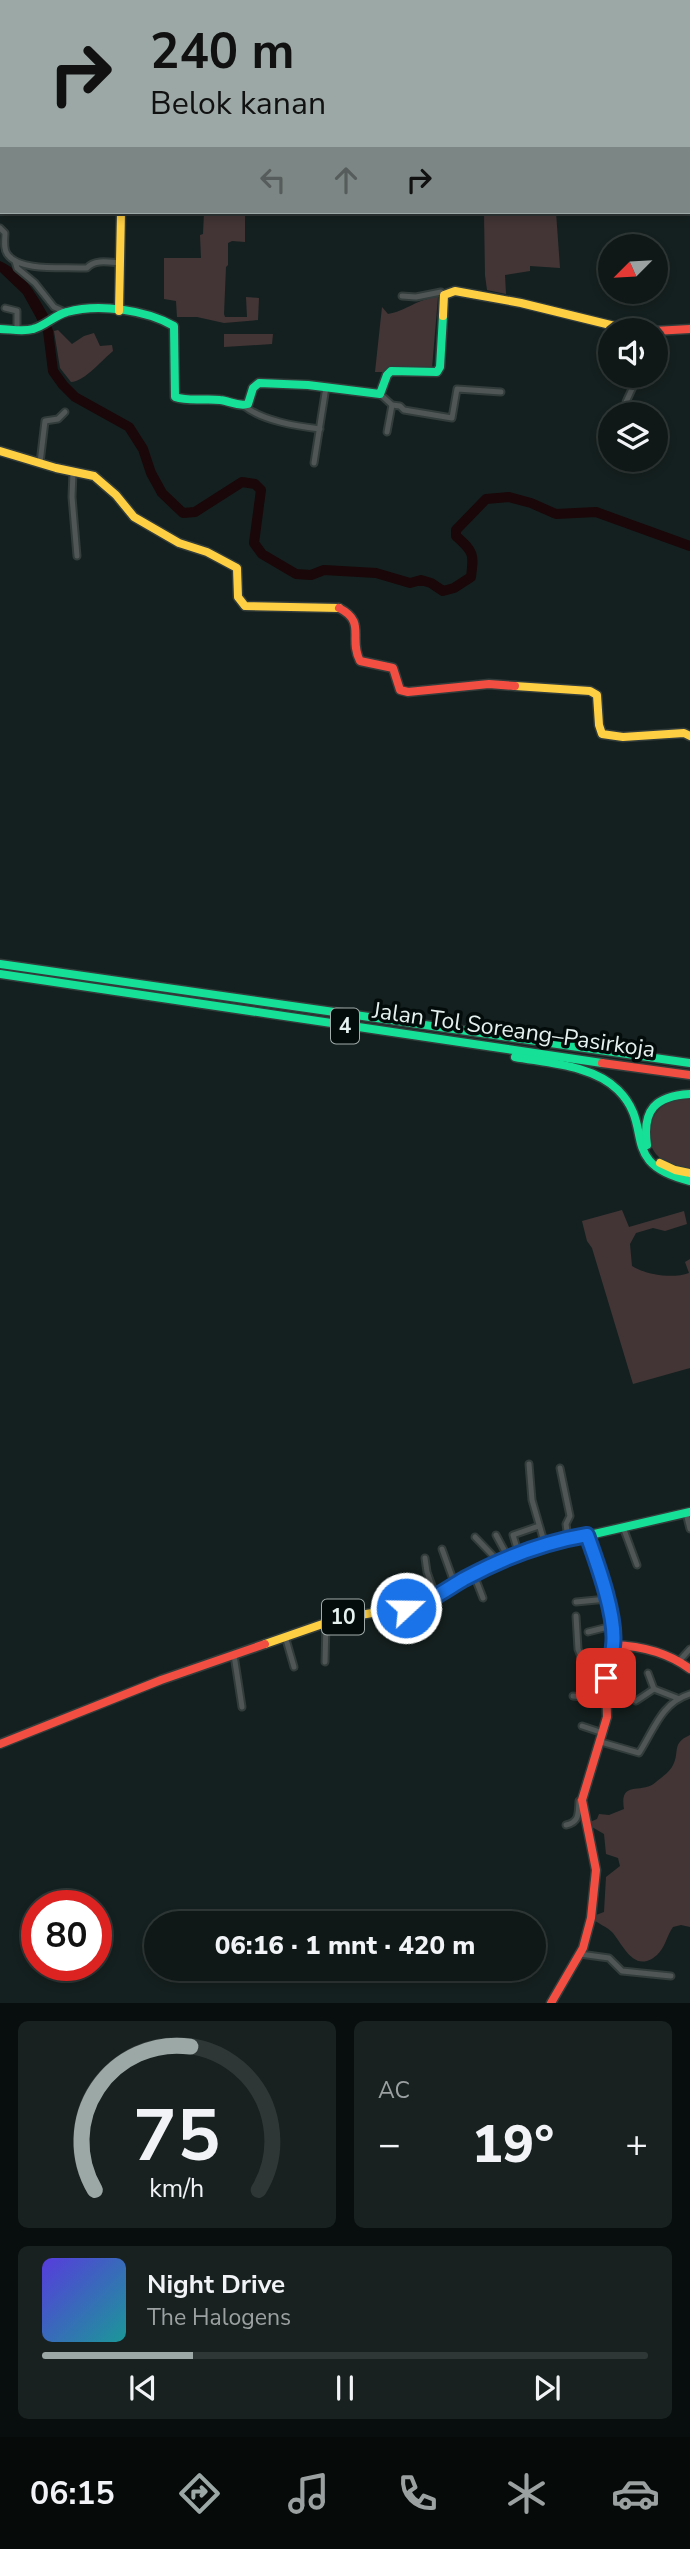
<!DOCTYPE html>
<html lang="id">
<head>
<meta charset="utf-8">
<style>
	body { margin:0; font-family:"Nunito Sans",sans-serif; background:#182120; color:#f1f3f6; height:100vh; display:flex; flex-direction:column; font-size:26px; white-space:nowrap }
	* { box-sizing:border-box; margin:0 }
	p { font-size:23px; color:#9ba0a1 }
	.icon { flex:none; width:38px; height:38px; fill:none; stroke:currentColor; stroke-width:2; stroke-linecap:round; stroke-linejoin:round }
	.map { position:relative; height:2003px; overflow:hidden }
	.drawer { display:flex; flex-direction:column; gap:18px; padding:18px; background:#080d0d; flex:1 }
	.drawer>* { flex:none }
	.guide { position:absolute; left:0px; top:0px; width:691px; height:214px; box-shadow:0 4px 10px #0003,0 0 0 2px #2f3736; background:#9ba8a6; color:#111; overflow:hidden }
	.needle { width:46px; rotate:246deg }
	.buttons { position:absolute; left:598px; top:234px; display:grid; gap:14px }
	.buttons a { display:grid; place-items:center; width:70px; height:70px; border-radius:50%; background:#0f1817; box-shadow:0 4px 10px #0003,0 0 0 2px #2f3736; font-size:35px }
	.speed { position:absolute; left:21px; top:1890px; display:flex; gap:14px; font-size:35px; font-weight:700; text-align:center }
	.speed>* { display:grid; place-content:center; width:91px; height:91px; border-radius:50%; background:#0f1817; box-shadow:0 4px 10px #0003,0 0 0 2px #2f3736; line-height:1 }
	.speed .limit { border:10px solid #d22; background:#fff; color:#111 }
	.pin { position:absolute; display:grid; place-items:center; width:60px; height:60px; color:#fff; margin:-30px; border-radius:14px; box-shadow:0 4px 10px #0006 }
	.me { position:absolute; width:77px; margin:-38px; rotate:69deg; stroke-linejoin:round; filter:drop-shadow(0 0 5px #0008) }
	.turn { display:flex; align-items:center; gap:24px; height:147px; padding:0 35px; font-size:32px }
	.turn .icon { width:91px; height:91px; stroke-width:2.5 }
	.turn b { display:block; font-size:49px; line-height:60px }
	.lanes { display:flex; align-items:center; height:66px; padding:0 35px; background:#0003; justify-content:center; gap:35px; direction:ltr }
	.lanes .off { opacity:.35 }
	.big { font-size:52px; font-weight:800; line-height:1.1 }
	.drawer .tile { flex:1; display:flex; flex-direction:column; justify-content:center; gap:10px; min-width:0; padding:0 24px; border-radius:10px; background:#182120 }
	.drawer .dial { align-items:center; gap:0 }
	.dial svg { height:182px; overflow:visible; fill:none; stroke:#2f3736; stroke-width:7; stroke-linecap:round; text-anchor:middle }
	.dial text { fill:#f1f3f6; stroke:none }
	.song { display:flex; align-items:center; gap:21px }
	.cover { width:84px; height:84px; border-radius:10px; background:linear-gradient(135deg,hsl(250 70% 55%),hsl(180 70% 35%)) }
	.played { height:7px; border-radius:4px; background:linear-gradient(90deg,#9ba8a6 25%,#2f3736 25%) }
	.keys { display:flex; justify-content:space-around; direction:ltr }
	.heat { display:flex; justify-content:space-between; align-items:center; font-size:38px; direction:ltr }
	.drawer .tiles { flex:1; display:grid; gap:18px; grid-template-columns:1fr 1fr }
	.tile:last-child { grid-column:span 2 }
	.trip { position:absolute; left:144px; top:1911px; width:402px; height:70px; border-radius:35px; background:#0f1817; box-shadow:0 4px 10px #0003,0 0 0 2px #2f3736; font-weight:800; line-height:70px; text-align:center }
	.dock { display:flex; height:112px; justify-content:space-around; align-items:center; background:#060a09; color:#9ba0a1 }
	.dock .icon { width:49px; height:49px }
	.dock .current { color:#9ba8a6 }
	.dock b { font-size:32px; color:#f1f3f6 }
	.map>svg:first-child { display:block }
	.green { fill:#433536 }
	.water { fill:#190709 }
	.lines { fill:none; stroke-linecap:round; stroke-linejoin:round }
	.river { stroke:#190709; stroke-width:10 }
	.street-casing { stroke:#323c3b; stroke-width:9 }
	.fast-casing { stroke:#323c3b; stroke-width:11 }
	.slow-casing { stroke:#323c3b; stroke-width:11 }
	.jam-casing { stroke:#323c3b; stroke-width:11 }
	.street { stroke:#505656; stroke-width:5 }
	.fast { stroke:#16e098; stroke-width:8 }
	.slow { stroke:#ffcf43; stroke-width:8 }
	.jam { stroke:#f24e42; stroke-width:8 }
	.route-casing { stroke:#114b97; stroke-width:18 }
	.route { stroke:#1a73e8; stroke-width:12 }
	.labels { text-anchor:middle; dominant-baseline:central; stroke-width:7; stroke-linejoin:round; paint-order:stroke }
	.shield { fill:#040c0b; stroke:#a1acab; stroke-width:2 }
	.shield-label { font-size:21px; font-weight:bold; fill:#e4f1ef }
	.street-label { font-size:23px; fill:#e4f1ef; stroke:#040c0b }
</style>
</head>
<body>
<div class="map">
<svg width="690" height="2003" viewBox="0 0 690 2003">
	<rect width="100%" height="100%" fill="#14201f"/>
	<g class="green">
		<polygon points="204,212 245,212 245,242 232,241 228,243 228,265 226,267 224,314 225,317 247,317 246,297 259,298 258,320 224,323 197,317 177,317 176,301 164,299 164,258 201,258 200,235 203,234"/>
		<polygon points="484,212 556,212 560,268 530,266 530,271 505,275 506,294 487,290 485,275"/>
		<path d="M 438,297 L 432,368 L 392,367 L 388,368 L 385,372 L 375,372 L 382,307 L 388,314 C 406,311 419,298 438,297 Z"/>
		<path d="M 58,330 L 72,344 L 84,336 L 94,333 L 100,346 L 112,345 L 113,351 C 103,359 84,382 71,382 L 60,368 L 54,331 Z"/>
		<polygon points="224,334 273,334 272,344 224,347"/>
		<path d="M 681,1097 L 690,1098 L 690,1170 C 680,1167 666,1164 659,1157 C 643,1143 648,1114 666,1104 C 670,1101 676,1099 681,1097 Z"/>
		<path d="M 622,1210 L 629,1227 L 684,1211 L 687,1224 L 665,1231 L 653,1228 L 636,1233 L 630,1244 L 632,1266 C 646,1275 673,1279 689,1273 L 685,1262 L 690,1259 L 690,1368 L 633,1384 L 592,1248 L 587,1241 L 582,1221 Z"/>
		<path d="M 690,1735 L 690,1927 L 681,1925 L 673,1927 C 667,1935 665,1948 657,1955 C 634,1975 623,1944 612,1932 C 607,1927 599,1924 594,1920 L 596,1915 L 604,1912 L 606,1877 L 620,1866 L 618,1858 L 606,1854 L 604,1834 L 592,1827 L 590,1822 L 597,1819 L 599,1814 L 609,1815 L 624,1809 C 619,1779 642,1795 656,1782 C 661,1778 669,1772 672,1767 C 681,1752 670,1744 690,1735 Z"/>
	</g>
	<path class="water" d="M 0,261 C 25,272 37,296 50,318 L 39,323 L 23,294 L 0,272 Z"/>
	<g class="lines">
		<path class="river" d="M 41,316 L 48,331 L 53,371 L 63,385 L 75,397 L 129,427 L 143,449 L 151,473 L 162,493 L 183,513 L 195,512 L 242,482 L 255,484 L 261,490 L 254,543 L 262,554 L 296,574 L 311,575 L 324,570 L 376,573 L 410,583 L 421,580 L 431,583 L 443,591 L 454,588 L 471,577 C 474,554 474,552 456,536 L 456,530 L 486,499 L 509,497 L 531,503 L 556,514 L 596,512 L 690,546"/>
		<defs>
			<g id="street">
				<polyline points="47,0 47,2"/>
				<polyline points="328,0 329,2"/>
				<polyline points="384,0 385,2"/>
				<polyline points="446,0 447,2"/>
				<polyline points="459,0 460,2"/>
				<polyline points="570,0 570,2"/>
				<polyline points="646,0 646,2"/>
				<polyline points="23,2 28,0"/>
				<polyline points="315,2 320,0"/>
				<polyline points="596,2 596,0"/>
				<polyline points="0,10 2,10"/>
				<polyline points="0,116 2,117"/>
				<polyline points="0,199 2,199"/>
				<path d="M 0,228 L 5,233 C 5,239 3,250 8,255 C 20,271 61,267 80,268 L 87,268 C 94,259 109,262 120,263"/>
				<polyline points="15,261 17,268 35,283 54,307 65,312"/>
				<polyline points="402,296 416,297 441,292 444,295"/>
				<polyline points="5,308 17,311 17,329"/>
				<polyline points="638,376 626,402 630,407 644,411"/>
				<polyline points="380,394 392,405 400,406 404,410 452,418 457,389 501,392"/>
				<path d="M 244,406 C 263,421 296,426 320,429"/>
				<polyline points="387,432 392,405"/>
				<polyline points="40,463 45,421 58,419 65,412"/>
				<polyline points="314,463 326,387"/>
				<polyline points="73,472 72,497 77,556"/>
				<polyline points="529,1464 532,1500 545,1545"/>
				<polyline points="560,1468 570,1516 566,1524 568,1538"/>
				<polyline points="686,1513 690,1529"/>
				<polyline points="623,1527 637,1565"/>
				<polyline points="496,1535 509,1559"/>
				<polyline points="475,1537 499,1562"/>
				<polyline points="442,1549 455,1585"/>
				<polyline points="519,1555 513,1535 539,1526"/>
				<polyline points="425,1558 427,1572 436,1597"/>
				<polyline points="474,1575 483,1598"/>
				<polyline points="576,1602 607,1599"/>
				<polyline points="576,1616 578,1649 582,1659 609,1665"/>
				<polyline points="588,1632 612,1626"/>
				<polyline points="285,1636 294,1667"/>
				<polyline points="234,1655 242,1707"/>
				<polyline points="680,1660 690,1649"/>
				<polyline points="325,1662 326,1623"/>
				<polyline points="648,1673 654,1689"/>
				<polyline points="573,1696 608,1700"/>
				<polyline points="582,1697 583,1675"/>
				<polyline points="636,1701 654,1689 677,1698"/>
				<polyline points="582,1726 603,1733"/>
				<path d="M 601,1742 L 639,1753 C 654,1730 661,1703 690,1694"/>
				<path d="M 566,1825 C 580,1822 578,1813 579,1801"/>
				<polyline points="580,1954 609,1958 622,1971 671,1976"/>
			</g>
			<g id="fast">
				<polyline points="124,0 125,2"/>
				<path d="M 0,329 C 10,329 23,332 33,329 C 45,326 55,315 67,312 C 99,303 146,310 174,326 L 175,397 C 190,402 205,398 220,400 C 230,401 238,407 248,404 L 253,388 L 259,383 L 308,385 L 380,394 L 387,375 L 391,371 L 437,372 L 440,367 L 443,316"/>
				<polyline points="0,964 690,1063"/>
				<polyline points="0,974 602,1063"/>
				<path d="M 515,1057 C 547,1063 593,1065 618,1090 C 656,1128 617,1163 690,1181"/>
				<path d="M 647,1145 C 642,1110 655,1096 690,1094"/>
				<polyline points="568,1540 690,1512"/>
			</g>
			<g id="slow">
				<polyline points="119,311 121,212"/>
				<polyline points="443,316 444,295 455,291 521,303 635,331"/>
				<polyline points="0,451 56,468 94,476 116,495 134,517 179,543 207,552 237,568 238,597 245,606 339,608"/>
				<polyline points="515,686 590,691 597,695 599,725 602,734 623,737 684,733 690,736"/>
				<polyline points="660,1163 675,1170 690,1173"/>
				<polyline points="265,1644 337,1619 419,1605 499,1562 545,1545 568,1540"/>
			</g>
			<g id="jam">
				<polyline points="654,331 690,329"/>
				<path d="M 339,608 C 367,622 348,638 360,661 L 393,668 L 400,690 L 408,692 L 489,684 L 515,686"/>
				<polyline points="602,1063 690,1075"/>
				<path d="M 614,1645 C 642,1646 667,1652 690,1669"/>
				<polyline points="0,1744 161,1680 265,1644"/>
				<polyline points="551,2003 583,1948 591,1918 596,1870 582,1800 607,1717 606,1679 614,1645 607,1599 587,1535"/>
			</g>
		</defs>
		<use href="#street" class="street-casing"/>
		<use href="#fast" class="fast-casing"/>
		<use href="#slow" class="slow-casing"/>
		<use href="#jam" class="jam-casing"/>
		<use href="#street" class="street"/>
		<use href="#fast" class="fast"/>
		<use href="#slow" class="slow"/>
		<use href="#jam" class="jam"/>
	</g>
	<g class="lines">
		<defs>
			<path id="route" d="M 406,1608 C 429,1603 445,1590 464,1579 C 501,1559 545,1542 587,1535 C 597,1563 617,1617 613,1646 C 612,1657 609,1668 606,1678"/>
		</defs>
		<use href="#route" class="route-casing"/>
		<use href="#route" class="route"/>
	</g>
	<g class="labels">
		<g class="shield">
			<rect x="331" y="1008.5" width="28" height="35" rx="5"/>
			<rect x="322" y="1599.5" width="42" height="35" rx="5"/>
		</g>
		<g class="shield-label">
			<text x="345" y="1026">4</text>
			<text x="343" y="1617">10</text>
		</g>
		<g class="street-label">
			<text transform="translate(514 1030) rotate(8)">Jalan Tol Soreang–Pasirkoja</text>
		</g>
	</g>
</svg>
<div class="buttons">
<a><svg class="needle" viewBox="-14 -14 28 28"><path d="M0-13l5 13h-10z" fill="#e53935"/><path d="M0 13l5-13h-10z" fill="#9ba0a1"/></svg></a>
<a><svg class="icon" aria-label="sound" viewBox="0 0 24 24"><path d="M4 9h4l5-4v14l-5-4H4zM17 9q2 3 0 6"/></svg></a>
<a><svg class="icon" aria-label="layers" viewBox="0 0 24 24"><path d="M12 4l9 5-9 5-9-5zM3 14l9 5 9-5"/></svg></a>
</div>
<div class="speed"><div class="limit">80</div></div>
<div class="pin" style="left:606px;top:1678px;background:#d93025"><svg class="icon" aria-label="arrive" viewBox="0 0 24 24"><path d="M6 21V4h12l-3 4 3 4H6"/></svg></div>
<svg class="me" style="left:406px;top:1608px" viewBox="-20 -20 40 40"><circle r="17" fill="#1a73e8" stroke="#fff" stroke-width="3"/><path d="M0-11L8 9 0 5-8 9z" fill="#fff"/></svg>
<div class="trip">06:16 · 1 mnt · 420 m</div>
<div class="guide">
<div class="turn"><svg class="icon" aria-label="right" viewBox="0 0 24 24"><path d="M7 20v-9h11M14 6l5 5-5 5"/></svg><div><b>240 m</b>Belok kanan</div></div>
<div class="lanes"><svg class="icon off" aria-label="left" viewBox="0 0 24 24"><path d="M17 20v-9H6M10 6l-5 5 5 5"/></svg><svg class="icon off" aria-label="ahead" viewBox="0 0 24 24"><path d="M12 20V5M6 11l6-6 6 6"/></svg><svg class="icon" aria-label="right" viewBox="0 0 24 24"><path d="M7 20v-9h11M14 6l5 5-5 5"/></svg></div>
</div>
</div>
<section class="drawer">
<div class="tiles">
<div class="tile dial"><svg viewBox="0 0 100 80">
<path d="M14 69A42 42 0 1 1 86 69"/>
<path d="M14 69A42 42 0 0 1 56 6" stroke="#9ba8a6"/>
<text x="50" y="56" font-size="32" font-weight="700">75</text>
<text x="50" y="72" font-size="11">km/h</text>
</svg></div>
<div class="tile"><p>AC</p>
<div class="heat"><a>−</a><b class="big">19°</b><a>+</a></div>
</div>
<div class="tile">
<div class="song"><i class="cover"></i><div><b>Night Drive</b><p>The Halogens</p></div></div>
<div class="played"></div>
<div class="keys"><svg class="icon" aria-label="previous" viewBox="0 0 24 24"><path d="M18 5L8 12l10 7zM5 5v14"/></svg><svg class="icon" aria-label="pause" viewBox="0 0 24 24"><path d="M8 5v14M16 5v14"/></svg><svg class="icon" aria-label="next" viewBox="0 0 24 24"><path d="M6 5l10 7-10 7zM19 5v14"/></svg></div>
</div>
</div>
</section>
<nav class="dock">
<b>06:15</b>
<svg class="icon current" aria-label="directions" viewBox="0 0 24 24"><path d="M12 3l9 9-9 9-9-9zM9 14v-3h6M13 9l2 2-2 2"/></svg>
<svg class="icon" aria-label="music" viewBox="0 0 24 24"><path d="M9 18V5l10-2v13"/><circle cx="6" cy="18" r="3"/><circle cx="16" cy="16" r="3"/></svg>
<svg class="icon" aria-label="phone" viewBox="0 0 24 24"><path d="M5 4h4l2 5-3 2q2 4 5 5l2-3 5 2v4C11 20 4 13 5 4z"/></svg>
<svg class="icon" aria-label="climate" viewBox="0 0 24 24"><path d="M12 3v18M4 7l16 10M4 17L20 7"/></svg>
<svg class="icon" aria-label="car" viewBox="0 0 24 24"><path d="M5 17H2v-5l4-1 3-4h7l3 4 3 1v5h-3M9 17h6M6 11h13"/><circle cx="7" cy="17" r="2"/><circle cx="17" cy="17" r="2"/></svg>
</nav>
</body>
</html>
